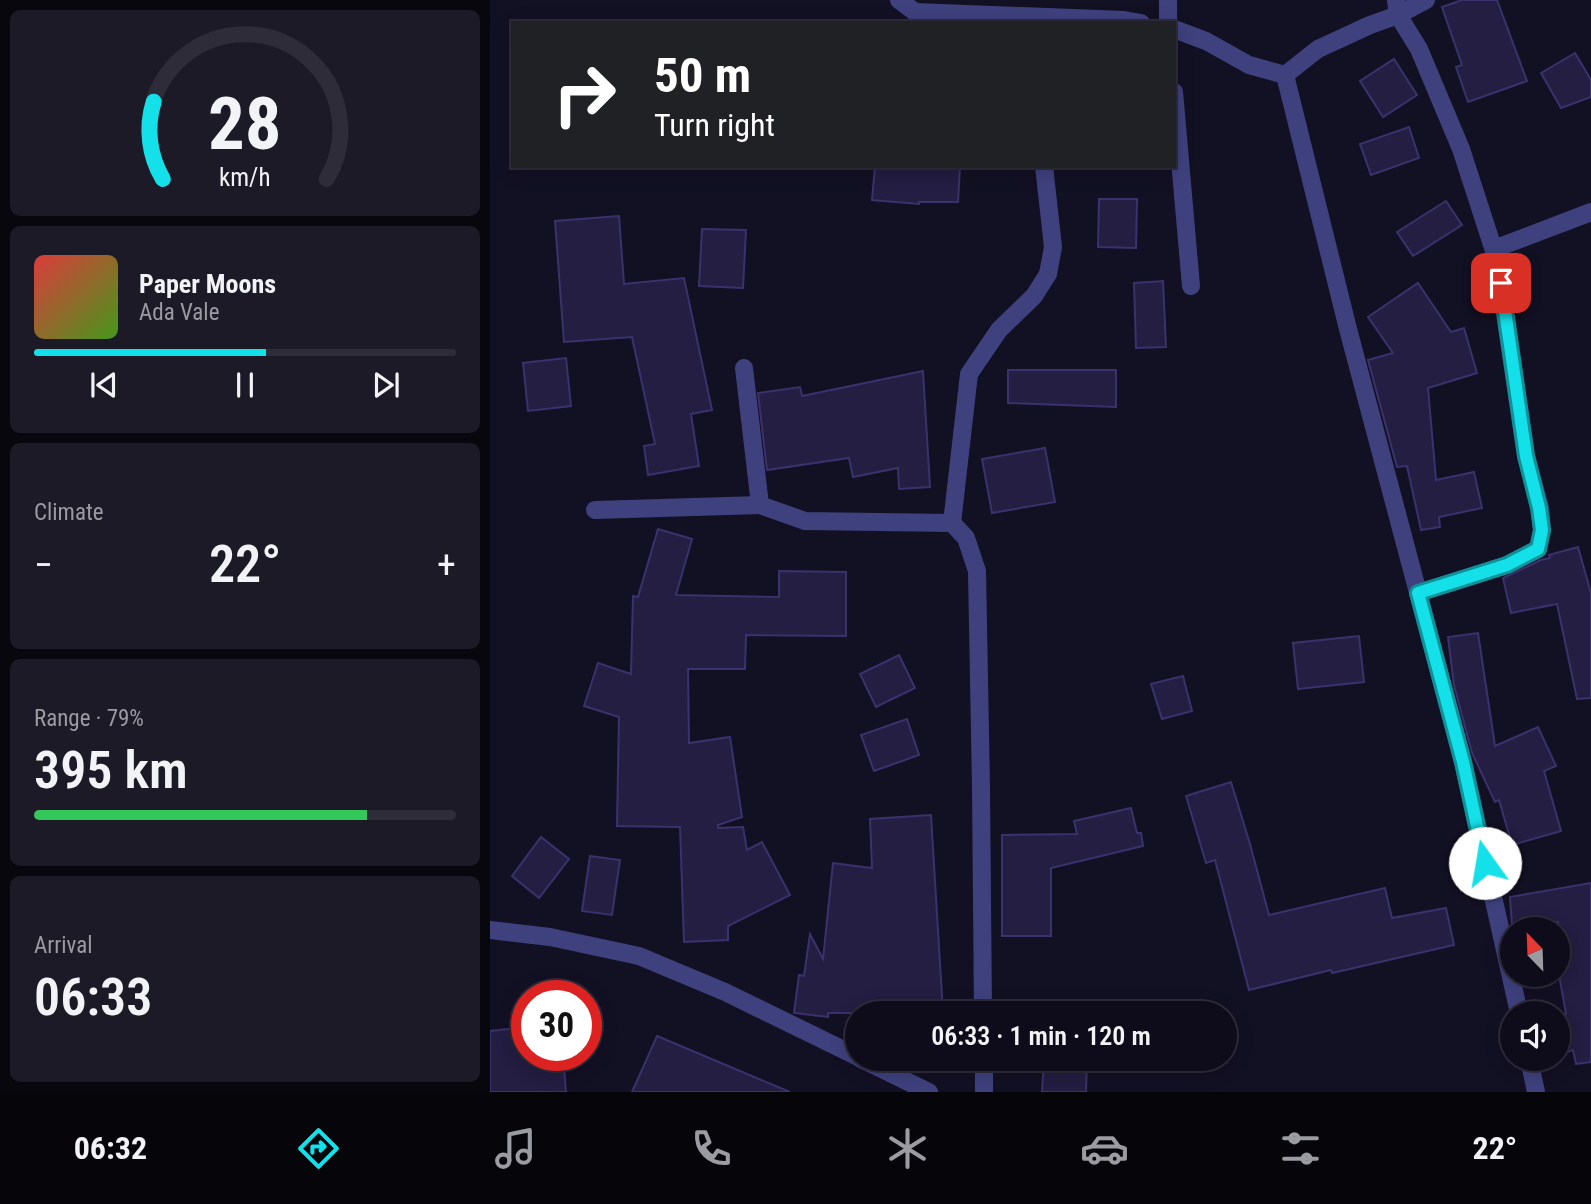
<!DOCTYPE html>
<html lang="en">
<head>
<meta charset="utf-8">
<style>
	body { margin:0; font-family:"Roboto Condensed",sans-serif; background:#1c1a27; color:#f1f3f6; height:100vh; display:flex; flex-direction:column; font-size:26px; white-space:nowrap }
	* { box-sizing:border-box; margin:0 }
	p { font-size:23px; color:#9b9ba2 }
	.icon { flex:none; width:38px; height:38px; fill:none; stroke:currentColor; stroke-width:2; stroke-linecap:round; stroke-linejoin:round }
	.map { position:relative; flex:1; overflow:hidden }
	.sheet { display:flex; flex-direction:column; gap:10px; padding:10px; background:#08070e; width:490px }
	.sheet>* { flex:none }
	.hud { position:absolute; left:21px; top:21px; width:665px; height:147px; border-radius:0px; box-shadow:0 4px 18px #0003,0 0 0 2px #2e2c39; background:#202124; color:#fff; overflow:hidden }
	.needle { width:46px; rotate:337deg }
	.controls { position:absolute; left:1010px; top:917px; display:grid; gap:14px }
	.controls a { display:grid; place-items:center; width:70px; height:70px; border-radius:50%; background:#0e0c1a; box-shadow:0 4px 18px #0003,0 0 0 2px #2e2c39; font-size:35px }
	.speed { position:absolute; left:21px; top:980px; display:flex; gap:14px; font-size:35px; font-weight:700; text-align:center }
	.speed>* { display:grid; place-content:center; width:91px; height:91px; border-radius:50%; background:#0e0c1a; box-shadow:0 4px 18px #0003,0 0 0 2px #2e2c39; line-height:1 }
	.speed .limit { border:10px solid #d22; background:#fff; color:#111 }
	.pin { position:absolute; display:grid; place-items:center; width:60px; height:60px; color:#fff; margin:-30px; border-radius:14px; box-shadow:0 4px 10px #0006 }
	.me { position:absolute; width:77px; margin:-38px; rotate:347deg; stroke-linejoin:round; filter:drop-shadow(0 0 5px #0008) }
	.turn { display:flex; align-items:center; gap:24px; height:147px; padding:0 28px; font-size:32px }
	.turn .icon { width:91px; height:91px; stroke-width:2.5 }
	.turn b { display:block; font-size:49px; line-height:60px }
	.big { font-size:52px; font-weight:600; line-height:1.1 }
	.sheet .tile { flex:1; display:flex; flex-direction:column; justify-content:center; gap:10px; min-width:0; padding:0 24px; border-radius:10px; background:#1c1a27 }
	.sheet .dial { align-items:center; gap:0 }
	.dial svg { height:182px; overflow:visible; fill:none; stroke:#2e2c39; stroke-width:7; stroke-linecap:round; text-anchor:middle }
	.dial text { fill:#f1f3f6; stroke:none }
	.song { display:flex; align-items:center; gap:21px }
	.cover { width:84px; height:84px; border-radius:10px; background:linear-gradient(135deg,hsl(0 70% 55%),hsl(100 70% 35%)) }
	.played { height:7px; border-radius:4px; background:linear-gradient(90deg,#14e0e9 55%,#2e2c39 55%) }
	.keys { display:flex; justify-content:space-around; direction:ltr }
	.heat { display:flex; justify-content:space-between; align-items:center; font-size:38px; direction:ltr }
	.charge { height:10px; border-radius:5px; background:linear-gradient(90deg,#34c759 79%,#2e2c39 0) }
	.trip { position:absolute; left:355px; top:1001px; width:392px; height:70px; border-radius:35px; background:#0e0c1a; box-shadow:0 4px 18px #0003,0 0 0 2px #2e2c39; font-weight:600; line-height:70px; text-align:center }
	.menu { display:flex; height:112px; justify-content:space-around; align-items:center; background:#06050a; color:#9b9ba2 }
	.menu .icon { width:49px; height:49px }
	.menu .current { color:#14e0e9 }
	.menu b { font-size:32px; color:#f1f3f6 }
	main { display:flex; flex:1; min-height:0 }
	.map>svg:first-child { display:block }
	.building { fill:#231e42; stroke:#3a326c; stroke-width:2 }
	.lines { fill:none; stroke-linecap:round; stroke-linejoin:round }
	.minor { stroke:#3f417e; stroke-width:18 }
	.route-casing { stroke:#0d9297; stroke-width:18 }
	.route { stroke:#14e0e9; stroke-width:12 }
</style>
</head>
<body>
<main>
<section class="sheet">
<div class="tile dial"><svg viewBox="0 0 100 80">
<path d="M14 69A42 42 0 1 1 86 69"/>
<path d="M14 69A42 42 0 0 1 10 35" stroke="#14e0e9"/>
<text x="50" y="56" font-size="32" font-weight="700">28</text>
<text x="50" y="72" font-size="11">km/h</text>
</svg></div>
<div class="tile">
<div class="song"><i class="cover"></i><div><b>Paper Moons</b><p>Ada Vale</p></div></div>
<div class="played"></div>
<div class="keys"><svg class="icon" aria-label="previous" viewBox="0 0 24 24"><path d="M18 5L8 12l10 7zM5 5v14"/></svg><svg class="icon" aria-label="pause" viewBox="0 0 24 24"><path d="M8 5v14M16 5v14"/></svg><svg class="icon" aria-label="next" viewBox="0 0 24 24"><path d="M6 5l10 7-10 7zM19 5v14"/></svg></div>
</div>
<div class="tile"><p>Climate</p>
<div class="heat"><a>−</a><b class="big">22°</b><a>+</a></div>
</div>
<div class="tile"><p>Range · 79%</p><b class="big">395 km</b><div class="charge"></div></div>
<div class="tile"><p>Arrival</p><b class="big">06:33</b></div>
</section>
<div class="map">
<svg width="1101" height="1092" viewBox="0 0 1101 1092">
	<rect width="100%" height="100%" fill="#121023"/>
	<g class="building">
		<polygon points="972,0 1007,0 1037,81 978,102 966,67 972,65 952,7"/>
		<polygon points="1085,53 1101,80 1101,97 1071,108 1051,73"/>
		<polygon points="904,59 927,95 893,117 870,81"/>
		<polygon points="919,127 929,158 881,175 870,144"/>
		<polygon points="385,166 470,166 468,202 429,202 429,204 382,200"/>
		<polygon points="609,199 647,199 646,248 608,247"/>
		<polygon points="956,201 972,225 923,256 907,232"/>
		<polygon points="129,216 134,284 194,278 222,410 201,414 209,466 158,475 154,446 165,444 142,337 74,342 65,221"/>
		<polygon points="212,229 256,230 253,288 209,286"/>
		<polygon points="673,281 676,347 646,348 644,283"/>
		<polygon points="928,283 961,332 974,328 987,373 938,388 946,480 984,472 992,508 949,517 950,527 931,530 917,466 907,467 878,360 903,353 878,317"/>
		<polygon points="76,358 81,406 38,411 33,363"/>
		<polygon points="518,370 626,370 626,407 518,403"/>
		<polygon points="433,371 440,487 409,489 408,468 363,477 359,458 277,470 268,393 310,387 312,396"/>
		<polygon points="555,448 565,502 502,513 492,459"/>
		<polygon points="168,529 202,539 186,595 289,597 289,571 356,572 356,636 256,635 255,669 198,669 199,743 240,737 252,817 228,825 228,828 253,827 257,850 272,842 300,895 238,926 238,940 194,942 190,827 127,826 129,717 94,706 108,663 141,674 143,596 148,597"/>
		<polygon points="1088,547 1101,593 1101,698 1087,699 1067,604 1021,613 1013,578 1051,560 1060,558 1059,555"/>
		<polygon points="988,633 1005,746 1048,727 1066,766 1054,771 1071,831 1022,845 1009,800 1005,802 982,753 964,685 958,637"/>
		<polygon points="869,636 874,682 808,689 803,643"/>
		<polygon points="409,655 425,688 386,707 370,674"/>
		<polygon points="693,676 702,711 672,719 661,684"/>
		<polygon points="417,719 429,755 384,771 371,735"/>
		<polygon points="741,782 760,844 779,915 895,888 902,918 956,908 964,945 842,973 841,970 759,990 725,860 716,863 696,796"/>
		<polygon points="641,808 647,833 651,833 653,846 561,868 561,936 512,936 512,835 587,834 584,821"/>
		<polygon points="441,815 453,1013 338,1013 338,1017 304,1013 309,975 314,976 320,934 333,959 343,863 382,868 380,819"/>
		<polygon points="51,837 79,859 49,898 22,876"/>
		<polygon points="100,856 130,860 122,915 92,911"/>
		<polygon points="1101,883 1101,1062 1086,1064 1083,1050 1068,1055 1068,1017 1076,1014 1068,969 1068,922 1022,925 1020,897"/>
		<polygon points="37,1027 37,1055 73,1055 76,1092 0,1092 0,1031"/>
		<polygon points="167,1036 300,1092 142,1092"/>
		<polygon points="554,1059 597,1059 596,1092 552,1092"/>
	</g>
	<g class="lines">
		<g class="minor">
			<polyline points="409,0 425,12 634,20 651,23"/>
			<polyline points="678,0 678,23"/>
			<polyline points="906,0 908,15 936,0"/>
			<polyline points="684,29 716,41 759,65 795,75 858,329 973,762 1029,1013"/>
			<polyline points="795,75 828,49 880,25 908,15 929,49 971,149 1007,260 1036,456 1050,508 1052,530 1048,549 1017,565 928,593"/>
			<polyline points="684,92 701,286"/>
			<polyline points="1004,249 1101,212"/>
			<polyline points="254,368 270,505 315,521 462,523 476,538 487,571 491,787 493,1013"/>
			<polyline points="105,510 270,505"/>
			<polyline points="462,523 479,374 509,330 544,296 558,274 563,247 554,166"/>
			<polyline points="0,930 60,937 149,956 235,992 368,1057"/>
			<polyline points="371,1059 439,1092"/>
			<polyline points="494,1059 494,1092"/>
			<polyline points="1039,1059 1046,1092"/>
		</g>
	</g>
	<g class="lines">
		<defs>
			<polyline id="route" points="995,863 973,762 928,593 1017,565 1048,549 1052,530 1049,508 1036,456 1011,283"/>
		</defs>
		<use href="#route" class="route-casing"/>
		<use href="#route" class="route"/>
	</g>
</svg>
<div class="controls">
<a><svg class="needle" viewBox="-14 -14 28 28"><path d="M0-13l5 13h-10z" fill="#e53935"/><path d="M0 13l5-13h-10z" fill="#9b9ba2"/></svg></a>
<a><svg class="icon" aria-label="sound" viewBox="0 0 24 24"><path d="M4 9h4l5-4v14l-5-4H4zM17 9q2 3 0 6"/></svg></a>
</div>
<div class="speed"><div class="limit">30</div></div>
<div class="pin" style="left:1011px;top:283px;background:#d93025"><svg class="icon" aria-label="arrive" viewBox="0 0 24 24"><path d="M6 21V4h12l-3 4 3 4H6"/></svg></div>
<svg class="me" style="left:995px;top:863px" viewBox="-20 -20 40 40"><circle r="19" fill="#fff"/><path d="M0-13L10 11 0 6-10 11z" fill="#14e0e9"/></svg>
<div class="trip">06:33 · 1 min · 120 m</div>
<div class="hud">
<div class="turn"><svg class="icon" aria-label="right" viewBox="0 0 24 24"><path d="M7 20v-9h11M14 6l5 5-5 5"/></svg><div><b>50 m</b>Turn right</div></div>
</div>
</div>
</main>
<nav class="menu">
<b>06:32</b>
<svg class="icon current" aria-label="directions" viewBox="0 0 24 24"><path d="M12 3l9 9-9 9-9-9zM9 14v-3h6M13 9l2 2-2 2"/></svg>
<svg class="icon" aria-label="music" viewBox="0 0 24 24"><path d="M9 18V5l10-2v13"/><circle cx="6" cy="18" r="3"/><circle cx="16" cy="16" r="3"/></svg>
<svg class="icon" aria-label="phone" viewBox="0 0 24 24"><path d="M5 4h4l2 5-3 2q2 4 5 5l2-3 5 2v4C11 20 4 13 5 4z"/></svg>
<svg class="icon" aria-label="climate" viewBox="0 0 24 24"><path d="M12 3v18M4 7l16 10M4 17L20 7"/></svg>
<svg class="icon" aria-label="car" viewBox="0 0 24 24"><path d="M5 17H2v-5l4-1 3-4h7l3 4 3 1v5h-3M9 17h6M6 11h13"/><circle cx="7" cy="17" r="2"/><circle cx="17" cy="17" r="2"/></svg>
<svg class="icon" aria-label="filters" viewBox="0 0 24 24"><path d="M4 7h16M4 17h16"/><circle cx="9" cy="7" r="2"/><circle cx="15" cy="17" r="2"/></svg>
<b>22°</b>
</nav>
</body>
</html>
